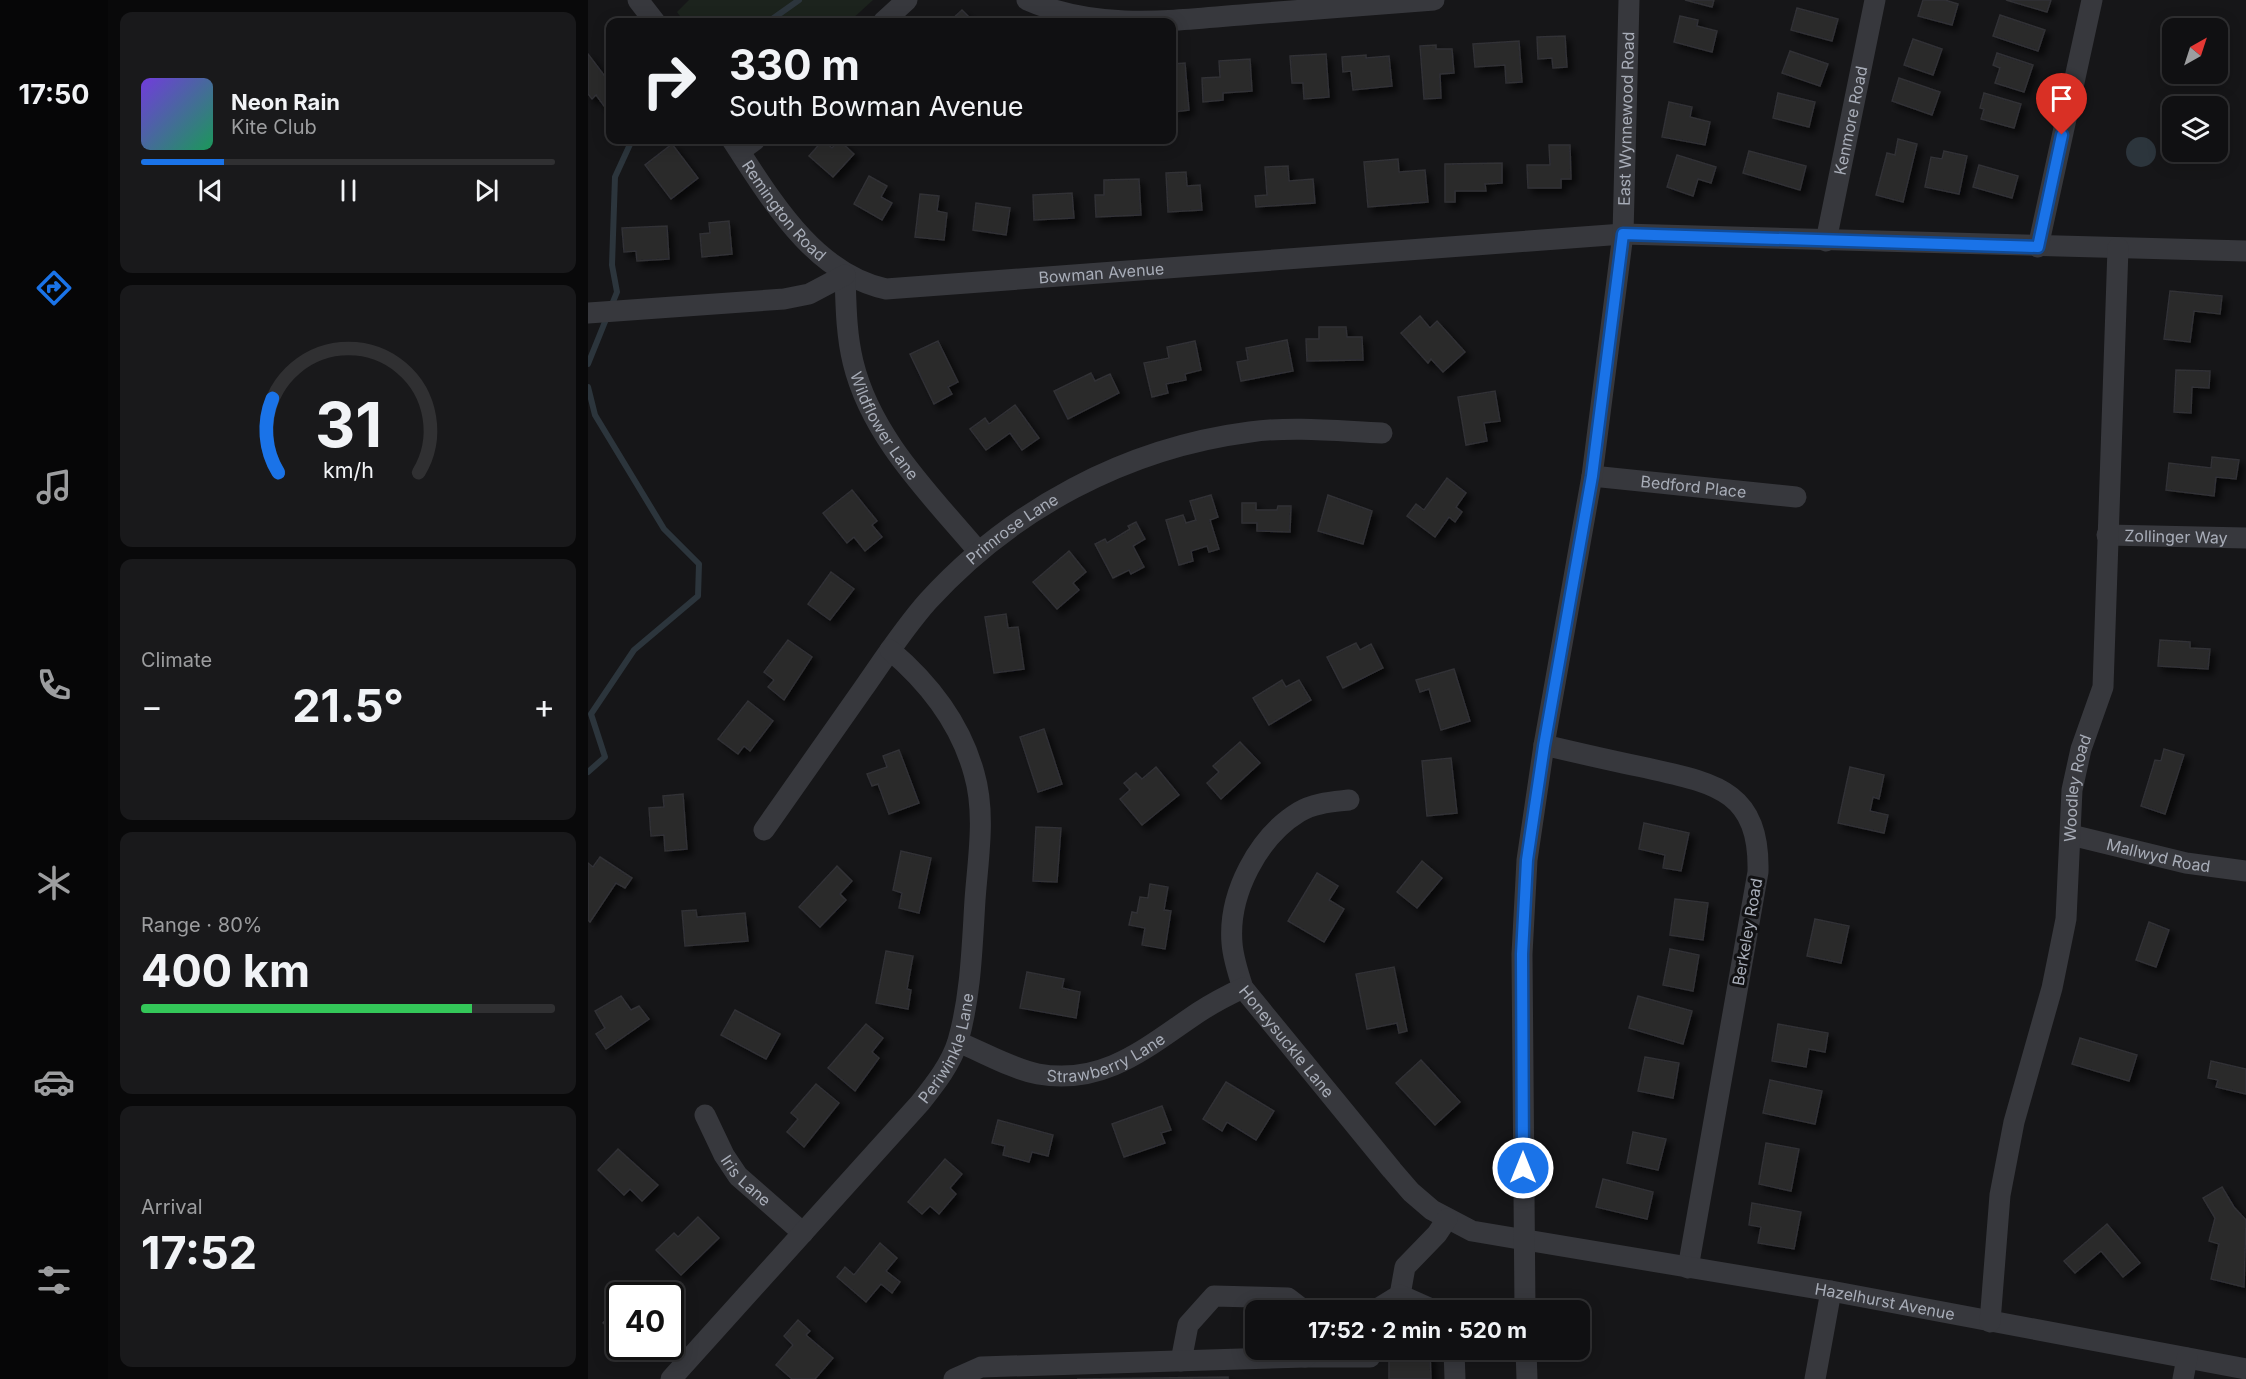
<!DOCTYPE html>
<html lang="en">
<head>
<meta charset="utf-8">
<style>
	body { margin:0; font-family:Inter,sans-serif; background:#19191b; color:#f1f3f6; height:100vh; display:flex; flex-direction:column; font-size:22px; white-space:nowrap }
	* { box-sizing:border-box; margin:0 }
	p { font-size:20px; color:#9c9d9f }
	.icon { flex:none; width:33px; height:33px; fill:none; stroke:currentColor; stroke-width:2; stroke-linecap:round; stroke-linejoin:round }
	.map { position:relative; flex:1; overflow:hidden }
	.side { display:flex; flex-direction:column; gap:12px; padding:12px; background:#09090a; width:480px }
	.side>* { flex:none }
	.banner { position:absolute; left:18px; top:18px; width:570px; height:126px; border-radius:12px; box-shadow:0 3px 15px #0003,0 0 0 2px #303032; background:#101012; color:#f1f3f6; overflow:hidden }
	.needle { width:39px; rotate:39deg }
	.buttons { position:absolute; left:1574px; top:18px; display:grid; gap:12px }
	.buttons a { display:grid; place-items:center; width:66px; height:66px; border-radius:12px; background:#101012; box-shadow:0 3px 15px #0003,0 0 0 2px #303032; font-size:30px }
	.speed { position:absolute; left:18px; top:1282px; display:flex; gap:12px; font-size:30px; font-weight:700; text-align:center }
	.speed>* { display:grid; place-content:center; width:78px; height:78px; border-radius:50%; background:#101012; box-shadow:0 3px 15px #0003,0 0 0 2px #303032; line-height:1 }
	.speed .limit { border:3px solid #111; border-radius:9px; background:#fff; color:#111 }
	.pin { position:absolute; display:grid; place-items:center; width:51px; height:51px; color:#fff; margin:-62px -26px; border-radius:50% 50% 50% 0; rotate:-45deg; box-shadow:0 0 6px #0007 }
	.pin .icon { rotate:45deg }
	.me { position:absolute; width:66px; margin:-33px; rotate:0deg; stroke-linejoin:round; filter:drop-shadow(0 0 4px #0008) }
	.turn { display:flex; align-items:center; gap:21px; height:126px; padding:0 24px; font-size:27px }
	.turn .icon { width:78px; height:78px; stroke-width:2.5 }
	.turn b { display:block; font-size:42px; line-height:51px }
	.big { font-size:45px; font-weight:700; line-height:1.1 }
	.side .widget { flex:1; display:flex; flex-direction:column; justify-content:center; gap:9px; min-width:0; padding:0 21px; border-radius:12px; background:#19191b }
	.side .dial { align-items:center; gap:0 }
	.dial svg { height:156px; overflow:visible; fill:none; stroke:#303032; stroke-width:7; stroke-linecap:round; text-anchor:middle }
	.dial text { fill:#f1f3f6; stroke:none }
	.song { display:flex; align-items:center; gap:18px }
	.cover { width:72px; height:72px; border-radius:9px; background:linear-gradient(135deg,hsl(260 70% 55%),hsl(150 70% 35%)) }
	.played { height:6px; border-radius:3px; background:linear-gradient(90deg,#1a73e8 20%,#303032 20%) }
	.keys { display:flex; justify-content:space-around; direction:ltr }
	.heat { display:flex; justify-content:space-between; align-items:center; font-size:33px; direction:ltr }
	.charge { height:9px; border-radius:4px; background:linear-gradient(90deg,#34c759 80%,#303032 0) }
	.trip { position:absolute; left:657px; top:1300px; width:345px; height:60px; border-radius:12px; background:#101012; box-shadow:0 3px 15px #0003,0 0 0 2px #303032; font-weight:700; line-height:60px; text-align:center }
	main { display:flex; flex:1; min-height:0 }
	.tab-bar { display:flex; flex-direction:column; width:108px; justify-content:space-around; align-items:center; background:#060607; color:#9c9d9f }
	.tab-bar .icon { width:42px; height:42px }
	.tab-bar .current { color:#1a73e8 }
	.tab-bar b { font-size:27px; color:#f1f3f6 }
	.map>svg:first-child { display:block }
	.green { fill:#1c231d }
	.water { fill:#2c353c }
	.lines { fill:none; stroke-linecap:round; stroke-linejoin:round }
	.stream { stroke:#2c353c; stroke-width:6 }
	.building { fill:#29292c; stroke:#303034; stroke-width:1.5; filter:url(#shadow) }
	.minor { stroke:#37383d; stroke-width:21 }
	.route-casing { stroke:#114b97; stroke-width:15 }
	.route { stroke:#1a73e8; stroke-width:10 }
	.labels { text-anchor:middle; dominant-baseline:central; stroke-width:6; stroke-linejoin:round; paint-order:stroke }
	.street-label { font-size:16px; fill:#a8adb8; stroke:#111113 }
</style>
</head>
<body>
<main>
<nav class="tab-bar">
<b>17:50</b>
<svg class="icon current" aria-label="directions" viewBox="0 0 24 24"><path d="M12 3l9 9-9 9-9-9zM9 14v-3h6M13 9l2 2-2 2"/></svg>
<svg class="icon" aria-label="music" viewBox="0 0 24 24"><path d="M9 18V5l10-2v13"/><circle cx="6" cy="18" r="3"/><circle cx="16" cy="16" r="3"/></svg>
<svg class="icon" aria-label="phone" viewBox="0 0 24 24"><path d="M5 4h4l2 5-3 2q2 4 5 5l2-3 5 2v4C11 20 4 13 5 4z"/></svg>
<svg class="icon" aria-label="climate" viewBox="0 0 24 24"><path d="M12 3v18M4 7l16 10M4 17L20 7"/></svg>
<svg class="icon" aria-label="car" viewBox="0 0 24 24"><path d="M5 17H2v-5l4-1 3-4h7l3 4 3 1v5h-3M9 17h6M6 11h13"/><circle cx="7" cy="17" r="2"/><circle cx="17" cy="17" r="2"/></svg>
<svg class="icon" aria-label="filters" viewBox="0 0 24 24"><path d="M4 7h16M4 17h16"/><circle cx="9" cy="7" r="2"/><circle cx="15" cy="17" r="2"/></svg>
</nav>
<section class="side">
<div class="widget">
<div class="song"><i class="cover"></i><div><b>Neon Rain</b><p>Kite Club</p></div></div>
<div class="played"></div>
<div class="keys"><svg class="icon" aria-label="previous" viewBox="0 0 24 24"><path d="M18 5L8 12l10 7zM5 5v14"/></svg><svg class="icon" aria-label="pause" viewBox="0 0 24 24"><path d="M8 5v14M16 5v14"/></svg><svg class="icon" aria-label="next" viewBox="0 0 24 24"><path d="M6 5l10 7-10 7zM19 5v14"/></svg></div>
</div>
<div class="widget dial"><svg viewBox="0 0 100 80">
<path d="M14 69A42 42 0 1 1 86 69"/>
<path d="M14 69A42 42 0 0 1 11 31" stroke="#1a73e8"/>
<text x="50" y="56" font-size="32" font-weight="700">31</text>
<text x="50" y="72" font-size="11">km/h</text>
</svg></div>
<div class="widget"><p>Climate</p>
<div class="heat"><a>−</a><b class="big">21.5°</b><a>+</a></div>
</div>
<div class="widget"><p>Range · 80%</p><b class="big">400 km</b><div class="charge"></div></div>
<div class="widget"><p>Arrival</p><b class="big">17:52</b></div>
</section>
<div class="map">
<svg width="1658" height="1379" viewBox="0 0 1658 1379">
	<defs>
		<filter id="shadow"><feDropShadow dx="5" dy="5" stdDeviation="3" flood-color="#0009"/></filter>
	</defs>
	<rect width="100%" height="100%" fill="#161618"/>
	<polygon class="green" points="101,0 285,0 261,22 96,22 89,12"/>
	<circle class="water" cx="1553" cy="152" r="15"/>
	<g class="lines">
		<g class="stream">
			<polyline points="180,22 211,0"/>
			<polyline points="0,364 29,292 24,265 27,177 44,140"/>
			<polyline points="0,387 7,415 76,529 111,564 110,596 46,650 3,714 17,757 0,772"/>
		</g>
	</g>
	<g class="building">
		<polygon points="1097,0 1126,0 1124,7"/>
		<polygon points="1335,0 1357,0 1370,4 1364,25 1330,16"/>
		<polygon points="1418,0 1463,0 1459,12"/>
		<polygon points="1209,8 1250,19 1244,41 1203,30"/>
		<polygon points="374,10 386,22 361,22"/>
		<polygon points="1412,15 1457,30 1450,51 1405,36"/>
		<polygon points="1092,16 1110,20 1109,26 1129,31 1124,52 1086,42"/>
		<polygon points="977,36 979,67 965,68 964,58 950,59 949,37"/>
		<polygon points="1325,39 1354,49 1345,75 1316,65"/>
		<polygon points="931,41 934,82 918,83 917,65 887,67 885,44"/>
		<polygon points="848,45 848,49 864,49 866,73 852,74 853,98 836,99 832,46"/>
		<polygon points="1202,51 1240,64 1232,86 1194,73"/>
		<polygon points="1409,53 1445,65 1436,92 1407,83 1412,68 1405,65"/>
		<polygon points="0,54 22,83 22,101 16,106 8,95 4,99 0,94"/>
		<polygon points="738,54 741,97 716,99 715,83 704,83 702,56"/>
		<polygon points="778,55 778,58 801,56 804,86 765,90 763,71 755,72 754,57"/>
		<polygon points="662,59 664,91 635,93 635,100 615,102 614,78 632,77 631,61"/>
		<polygon points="597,63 601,110 586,112 584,64"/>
		<polygon points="1311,78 1352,92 1344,115 1304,101"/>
		<polygon points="1190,93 1227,102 1221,127 1185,118"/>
		<polygon points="1396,93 1433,104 1426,128 1393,119 1396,109 1392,108"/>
		<polygon points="1081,102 1104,107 1102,117 1122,122 1117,145 1074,137"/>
		<polygon points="1310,139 1329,144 1315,202 1288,195 1299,153 1307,155"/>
		<polygon points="235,140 244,148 251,140 266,154 245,177 221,156"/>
		<polygon points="84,144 110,178 83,199 57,165"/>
		<polygon points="961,145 982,145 983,179 973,179 973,188 940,188 939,165 962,165"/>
		<polygon points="1161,151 1218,166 1212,190 1155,173"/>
		<polygon points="1356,151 1379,156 1371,194 1337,187 1343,157 1354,159"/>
		<polygon points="1089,155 1128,167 1123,183 1110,179 1105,196 1079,187"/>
		<polygon points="810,159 811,172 837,170 840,202 780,207 776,162"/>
		<polygon points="914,163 914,183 897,184 898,191 867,191 867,202 857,202 857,164"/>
		<polygon points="1391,165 1430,176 1424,198 1385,187"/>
		<polygon points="700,166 701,181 725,179 727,203 668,207 667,196 679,195 677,167"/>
		<polygon points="598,172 599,186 612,185 614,210 580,212 578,173"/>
		<polygon points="281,176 299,186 293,197 304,203 294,220 266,204"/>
		<polygon points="551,179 553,215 508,217 507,195 516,195 516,180"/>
		<polygon points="484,193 486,218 446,220 445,195"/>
		<polygon points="332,194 351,196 349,211 359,213 356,240 327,237"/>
		<polygon points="388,203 422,208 418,235 385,230"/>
		<polygon points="141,221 144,254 114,257 112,234 122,233 121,223"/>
		<polygon points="79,226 81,259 49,261 48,251 36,252 34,228"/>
		<polygon points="1582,291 1634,296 1632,314 1606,311 1602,342 1576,339"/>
		<polygon points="832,316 842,328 849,321 877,352 855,372 843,359 840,363 813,333"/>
		<polygon points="731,327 758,327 759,337 774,337 775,360 719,361 718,339 731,339"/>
		<polygon points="699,340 705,371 653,381 649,362 660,360 658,348"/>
		<polygon points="350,341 370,382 360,387 364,394 346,404 322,354"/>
		<polygon points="607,341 613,370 597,374 598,380 578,384 580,393 564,397 556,363 581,358 579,347"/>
		<polygon points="1588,370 1622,371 1621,388 1604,387 1603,413 1586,412"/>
		<polygon points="503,373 507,381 522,374 531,393 480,419 466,391"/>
		<polygon points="907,391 912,421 896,423 899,441 878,445 870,397"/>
		<polygon points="427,405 451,438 434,450 422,433 398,450 382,429 397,418 401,424"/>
		<polygon points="1624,457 1651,460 1648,479 1628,477 1626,496 1578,490 1581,463 1623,468"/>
		<polygon points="859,478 878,493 868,507 874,512 867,522 861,517 847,537 819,516 828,504 836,510"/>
		<polygon points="264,490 289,521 284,525 294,537 277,551 266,537 259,543 235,513"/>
		<polygon points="623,495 630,517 622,520 631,549 621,552 619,546 603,551 605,561 591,565 578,520 595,515 598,523 608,520 602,501"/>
		<polygon points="740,495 784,511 775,544 730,531"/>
		<polygon points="654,503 668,503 668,510 689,510 690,506 703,506 702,532 669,531 669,523 654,523"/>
		<polygon points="548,522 557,539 545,546 556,567 543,574 541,570 525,578 507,544 517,539 519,543 542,529 540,526"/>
		<polygon points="481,551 498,572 485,583 491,590 469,609 445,582"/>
		<polygon points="243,572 266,589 242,620 220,604"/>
		<polygon points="418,614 420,628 430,627 436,669 406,673 397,617"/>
		<polygon points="200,640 224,657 196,700 180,687 186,680 176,672"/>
		<polygon points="1572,640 1602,642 1602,648 1622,649 1620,669 1570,666"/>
		<polygon points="768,643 772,650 783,644 795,668 755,688 739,657"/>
		<polygon points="866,669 882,721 853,730 841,689 832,692 828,680"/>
		<polygon points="694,680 698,687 711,680 723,700 681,725 665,698"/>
		<polygon points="160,701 185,721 162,751 156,746 150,754 130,739"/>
		<polygon points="456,729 474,784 450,792 432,737"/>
		<polygon points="652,742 672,763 633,799 619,783 631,772 625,766"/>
		<polygon points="1576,749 1596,755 1577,814 1553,806 1567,760 1573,761"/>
		<polygon points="311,750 331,803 301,814 290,784 284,786 279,774 299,767 295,756"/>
		<polygon points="863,758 869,813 839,816 834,761"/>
		<polygon points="568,767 591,795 554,825 532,799 542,790 536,783 548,773 554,779"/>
		<polygon points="1262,767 1296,775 1291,799 1285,797 1282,811 1300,815 1296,833 1250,823"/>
		<polygon points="95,794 99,849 77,851 76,835 63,836 61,808 76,807 75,796"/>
		<polygon points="1056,823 1101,833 1093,871 1075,868 1077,855 1051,849"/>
		<polygon points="448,827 473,828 469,882 445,881"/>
		<polygon points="313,851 343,858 331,913 311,908 314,893 305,890"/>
		<polygon points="12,857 44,878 37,888 28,883 2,922 0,920 0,863 5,867"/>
		<polygon points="834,861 854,878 829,908 809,892"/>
		<polygon points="249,866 264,881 252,894 258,900 232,927 211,907"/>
		<polygon points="729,873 750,886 741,900 756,909 736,942 700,921"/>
		<polygon points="562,884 580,887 576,910 583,911 577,949 554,945 557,928 541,925 544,912 549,913 552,897 560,898"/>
		<polygon points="1087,899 1120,903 1115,940 1082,935"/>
		<polygon points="108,910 109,917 157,913 160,941 97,946 94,911"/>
		<polygon points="1227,919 1261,926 1253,963 1219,956"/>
		<polygon points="1561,922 1581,930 1568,967 1548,960"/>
		<polygon points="1082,949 1111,955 1105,991 1075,985"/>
		<polygon points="298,951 325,956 319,989 323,990 320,1009 288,1003"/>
		<polygon points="806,967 819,1031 811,1033 809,1023 779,1029 768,974"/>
		<polygon points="439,972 476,979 474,988 492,992 488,1018 432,1008"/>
		<polygon points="33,996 43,1010 51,1006 61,1019 18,1049 8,1034 17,1028 7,1011"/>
		<polygon points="1050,996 1104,1011 1095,1044 1041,1028"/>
		<polygon points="147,1010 192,1034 178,1059 133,1035"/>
		<polygon points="278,1024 295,1038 284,1052 291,1058 267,1091 240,1068"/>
		<polygon points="1190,1024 1240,1033 1237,1052 1221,1049 1218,1067 1184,1061"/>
		<polygon points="1492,1038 1549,1055 1541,1081 1484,1064"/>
		<polygon points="1057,1057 1091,1063 1085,1098 1050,1091"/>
		<polygon points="833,1060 872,1102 847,1125 808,1083"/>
		<polygon points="1623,1061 1658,1069 1658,1094 1628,1087 1630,1080 1620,1078"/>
		<polygon points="1182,1080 1234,1091 1227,1124 1175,1113"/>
		<polygon points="638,1082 686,1111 668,1140 639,1122 634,1131 615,1119"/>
		<polygon points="228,1084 251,1103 216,1147 199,1132 210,1119 203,1113"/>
		<polygon points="574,1106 583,1130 573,1133 577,1143 536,1157 524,1124"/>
		<polygon points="410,1120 465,1135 460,1156 444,1152 441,1162 415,1155 417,1146 404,1143"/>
		<polygon points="1045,1132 1078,1139 1070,1170 1039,1163"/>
		<polygon points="1178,1143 1211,1149 1203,1191 1171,1184"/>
		<polygon points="30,1149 70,1185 54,1201 42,1189 36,1195 10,1170"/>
		<polygon points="357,1159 374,1174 362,1188 368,1194 351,1214 342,1206 334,1214 320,1202"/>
		<polygon points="1015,1179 1065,1192 1059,1219 1008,1207"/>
		<polygon points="1634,1187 1646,1207 1658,1220 1656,1287 1623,1279 1631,1244 1621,1241 1627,1218 1615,1198"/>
		<polygon points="1164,1203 1213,1212 1206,1249 1170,1243 1173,1227 1161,1225"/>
		<polygon points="110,1217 131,1238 93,1275 68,1250 86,1233 90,1237"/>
		<polygon points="1519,1224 1552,1263 1535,1277 1513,1251 1487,1273 1476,1261"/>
		<polygon points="292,1243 309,1258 298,1271 312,1282 304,1293 293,1284 278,1302 249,1277 257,1267 266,1275"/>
		<polygon points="59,1289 67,1296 53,1296"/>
		<polygon points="43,1290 50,1296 38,1296"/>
		<polygon points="32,1303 32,1336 15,1323"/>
		<polygon points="210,1320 222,1331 218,1335 245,1358 227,1379 204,1379 188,1365 205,1345 196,1336"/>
		<polygon points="801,1350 842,1350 843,1379 801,1379"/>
		<polygon points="640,1377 640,1379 489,1379"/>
	</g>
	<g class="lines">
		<g class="minor">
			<polyline points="50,0 67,22"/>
			<path d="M 439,0 C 511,32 588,20 664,14 C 725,9 785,5 846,0"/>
			<polyline points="295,22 319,0"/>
			<path id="s1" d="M 144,140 C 183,199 225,273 298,289 L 1035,234 L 1658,251"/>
			<polyline points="152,151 167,140"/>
			<path id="s2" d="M 1238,241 L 1287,0"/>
			<polyline points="1450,247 1504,0"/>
			<path id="s3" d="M 257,275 C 258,304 258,333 265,362 C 283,437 342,494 390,551"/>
			<polyline points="0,313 196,299 221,294 257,275"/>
			<path id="s4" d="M 1004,476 L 1208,497"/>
			<path id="s5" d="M 1519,535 L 1658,538"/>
			<path d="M 956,745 C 990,753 1024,761 1059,768 C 1126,783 1172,790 1170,872 L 1100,1268"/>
			<path id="s6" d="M 761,800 C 744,802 726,803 711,812 C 670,837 640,894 644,943 C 645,958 650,973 655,988 L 804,1170 L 823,1192 L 844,1210 L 884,1231 L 1243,1291 L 1658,1369"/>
			<path id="s7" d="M 176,830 C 209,783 242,736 275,689 C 296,659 316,628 340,601 C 424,509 538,448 662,432 C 705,426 750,431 794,433"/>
			<path id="s8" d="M 1483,835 L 1598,863 L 1658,871"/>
			<path id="s9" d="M 370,1042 C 395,1052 424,1069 450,1074 C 517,1086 560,1046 611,1012 C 625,1003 640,995 655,988"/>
			<path id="s10" d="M 117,1115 L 136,1155 L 150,1176 L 215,1233"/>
			<polyline points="812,1295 817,1267 849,1234 859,1219"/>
			<polyline points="786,1311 812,1295 848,1311"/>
			<path id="s11" d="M 937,1311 L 934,954 L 939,860 L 956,745 L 1004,476 L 1035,234 L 1041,0"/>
			<path id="s12" d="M 1402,1322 L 1412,1195 L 1426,1122 L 1464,988 L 1478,919 L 1484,790 L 1493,749 L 1515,687 L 1530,248"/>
			<polyline points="866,1350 867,1379"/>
			<polyline points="938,1350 939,1379"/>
			<polyline points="717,1357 782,1357 779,1350"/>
			<polyline points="593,1361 600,1325 626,1296 700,1298 717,1311"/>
			<path id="s13" d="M 83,1379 L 332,1103 C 347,1084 363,1064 370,1041 C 383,995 384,947 387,900 C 390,858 398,814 386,773 C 372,722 341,683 302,650"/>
			<polyline points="366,1379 393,1367 717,1357 725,1350"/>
			<polyline points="1227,1379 1243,1291"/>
			<polyline points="1595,1379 1599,1358"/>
		</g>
	</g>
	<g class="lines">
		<defs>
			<polyline id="route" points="935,1168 934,954 939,860 956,746 1004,476 1035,234 1450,247 1474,135"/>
		</defs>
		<use href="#route" class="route-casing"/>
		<use href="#route" class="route"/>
	</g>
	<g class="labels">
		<g class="street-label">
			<text stroke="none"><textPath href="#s11" startOffset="1200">East Wynnewood Road</textPath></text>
			<text stroke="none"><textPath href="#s2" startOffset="123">Kenmore Road</textPath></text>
			<text stroke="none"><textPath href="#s1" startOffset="88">Remington Road</textPath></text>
			<text stroke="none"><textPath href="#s1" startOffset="436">Bowman Avenue</textPath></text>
			<text stroke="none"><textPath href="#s3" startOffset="159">Wildflower Lane</textPath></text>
			<text stroke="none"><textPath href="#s4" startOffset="102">Bedford Place</textPath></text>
			<text stroke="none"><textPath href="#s7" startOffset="393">Primrose Lane</textPath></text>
			<text stroke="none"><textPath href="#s5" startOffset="69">Zollinger Way</textPath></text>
			<text stroke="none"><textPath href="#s12" startOffset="543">Woodley Road</textPath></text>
			<text stroke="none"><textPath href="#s8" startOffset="90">Mallwyd Road</textPath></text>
			<text transform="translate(1159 932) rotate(-80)">Berkeley Road</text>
			<text stroke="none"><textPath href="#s6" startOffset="321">Honeysuckle Lane</textPath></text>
			<text stroke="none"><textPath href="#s13" startOffset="434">Periwinkle Lane</textPath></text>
			<text stroke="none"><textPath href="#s9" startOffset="158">Strawberry Lane</textPath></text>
			<text stroke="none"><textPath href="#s10" startOffset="78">Iris Lane</textPath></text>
			<text stroke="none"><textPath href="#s6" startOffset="1008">Hazelhurst Avenue</textPath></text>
		</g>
	</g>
</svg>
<div class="buttons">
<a><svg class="needle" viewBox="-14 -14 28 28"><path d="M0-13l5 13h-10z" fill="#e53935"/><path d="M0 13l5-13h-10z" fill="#9c9d9f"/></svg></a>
<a><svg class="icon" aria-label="layers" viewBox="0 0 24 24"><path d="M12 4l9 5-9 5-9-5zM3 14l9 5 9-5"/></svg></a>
</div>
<div class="speed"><div class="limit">40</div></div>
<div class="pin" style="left:1474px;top:135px;background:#d93025"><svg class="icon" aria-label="arrive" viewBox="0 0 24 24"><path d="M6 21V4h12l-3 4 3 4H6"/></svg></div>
<svg class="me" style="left:935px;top:1168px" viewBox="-20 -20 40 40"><circle r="17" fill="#1a73e8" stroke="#fff" stroke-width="3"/><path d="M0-11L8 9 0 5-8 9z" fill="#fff"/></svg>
<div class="trip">17:52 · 2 min · 520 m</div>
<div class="banner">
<div class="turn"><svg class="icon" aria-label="right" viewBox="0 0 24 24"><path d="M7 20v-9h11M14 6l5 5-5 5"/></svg><div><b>330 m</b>South Bowman Avenue</div></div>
</div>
</div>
</main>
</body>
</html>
